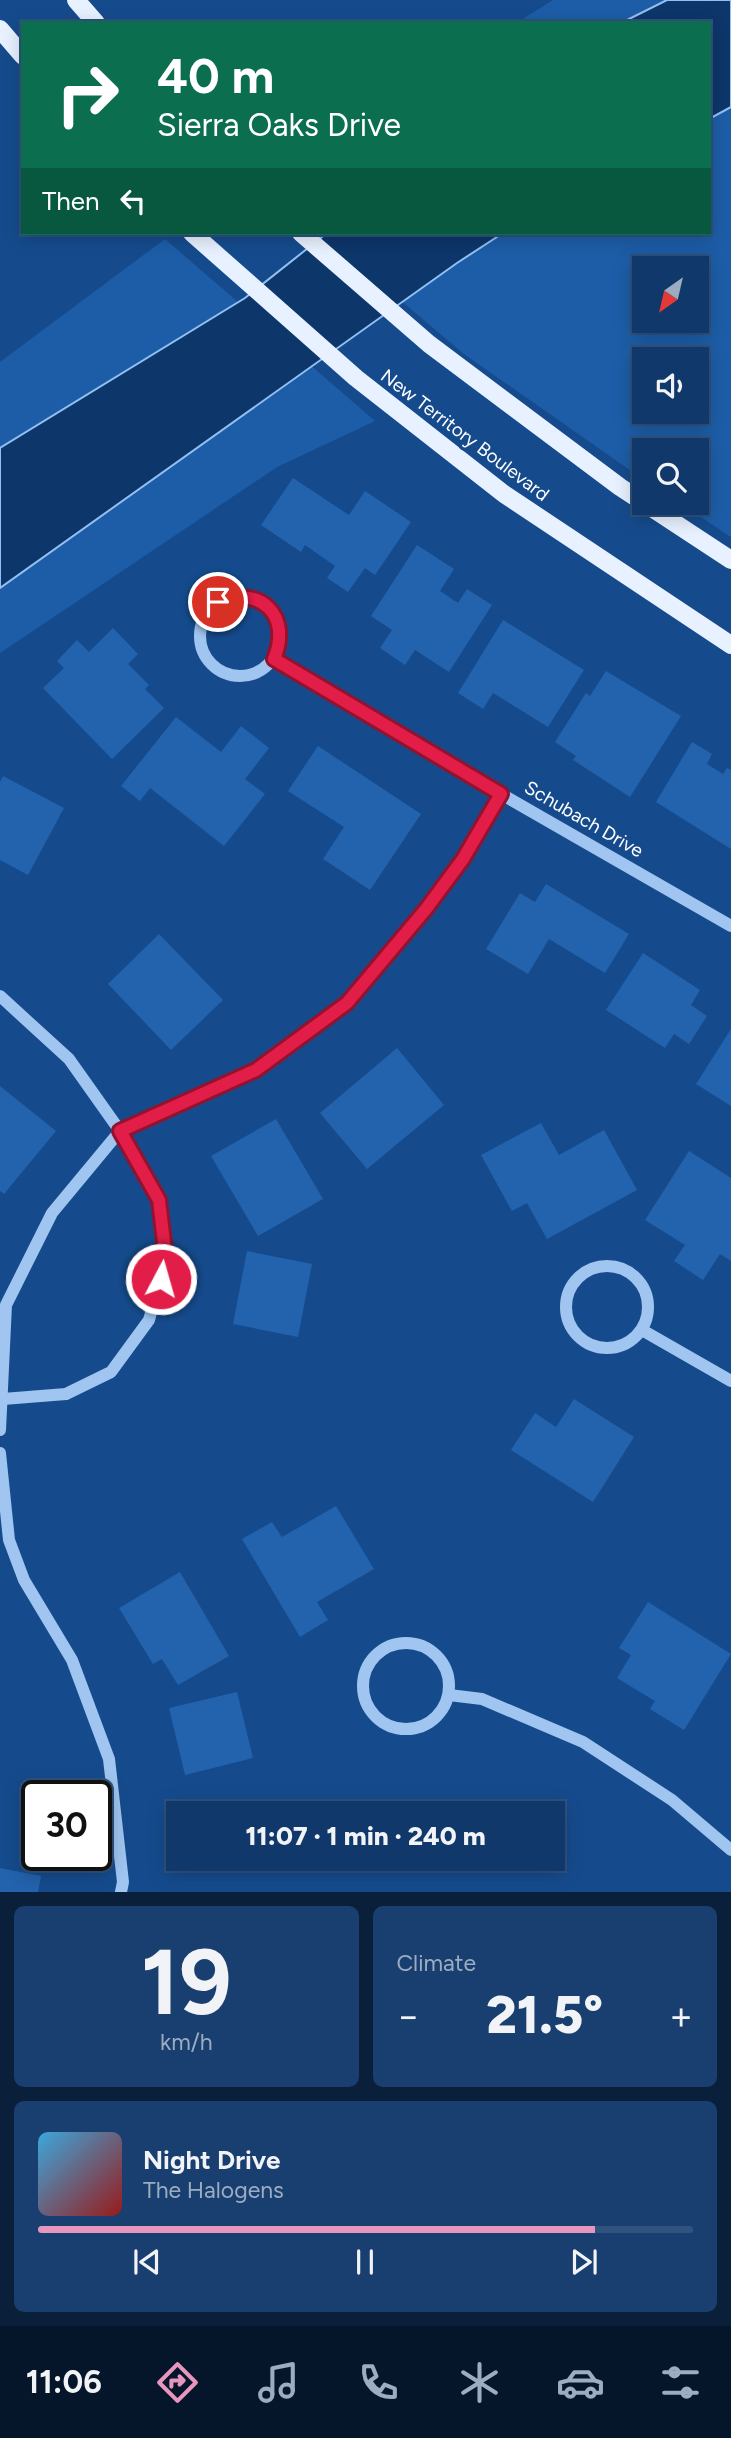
<!DOCTYPE html>
<html lang="en">
<head>
<meta charset="utf-8">
<style>
	body { margin:0; font-family:Figtree,sans-serif; background:#193f70; color:#f1f3f6; height:100vh; display:flex; flex-direction:column; font-size:26px; white-space:nowrap }
	* { box-sizing:border-box; margin:0 }
	p { font-size:23px; color:#9cacc1 }
	.icon { flex:none; width:38px; height:38px; fill:none; stroke:currentColor; stroke-width:2; stroke-linecap:round; stroke-linejoin:round }
	.map { position:relative; height:1892px; overflow:hidden }
	.drawer { display:flex; flex-direction:column; gap:14px; padding:14px; background:#091f3a; flex:1 }
	.drawer>* { flex:none }
	.guide { position:absolute; left:21px; top:21px; width:690px; height:214px; border-radius:0px; box-shadow:0 4px 18px #0003,0 0 0 2px #30527e; background:#0b6e4f; color:#fff; overflow:hidden }
	.needle { width:46px; rotate:214deg }
	.fabs { position:absolute; left:632px; top:256px; display:grid; gap:14px }
	.fabs a { display:grid; place-items:center; width:77px; height:77px; border-radius:0px; background:#10386a; box-shadow:0 4px 18px #0003,0 0 0 2px #30527e; font-size:35px }
	.speed { position:absolute; left:21px; top:1780px; display:flex; gap:14px; font-size:35px; font-weight:700; text-align:center }
	.speed>* { display:grid; place-content:center; width:91px; height:91px; border-radius:50%; background:#10386a; box-shadow:0 4px 18px #0003,0 0 0 2px #30527e; line-height:1 }
	.speed .limit { border:4px solid #111; border-radius:10px; background:#fff; color:#111 }
	.pin { position:absolute; display:grid; place-items:center; width:60px; height:60px; color:#fff; margin:-30px; border:4px solid #fff; border-radius:50%; box-shadow:0 2px 7px #0007 }
	.me { position:absolute; width:77px; margin:-38px; rotate:6deg; stroke-linejoin:round; filter:drop-shadow(0 0 5px #0008) }
	.turn { display:flex; align-items:center; gap:24px; height:147px; padding:0 21px; font-size:32px }
	.turn .icon { width:91px; height:91px; stroke-width:2.5 }
	.turn b { display:block; font-size:49px; line-height:60px }
	.then { display:flex; align-items:center; height:66px; padding:0 21px; background:#0003; gap:14px; font-size:26px }
	.big { font-size:52px; font-weight:800; line-height:1.1 }
	.drawer .tile { flex:1; display:flex; flex-direction:column; justify-content:center; gap:10px; min-width:0; padding:0 24px; border-radius:10px; background:#193f70 }
	.drawer .dial { align-items:center; gap:0 }
	.dial b { font-size:91px; line-height:1 }
	.song { display:flex; align-items:center; gap:21px }
	.cover { width:84px; height:84px; border-radius:10px; background:linear-gradient(135deg,hsl(200 70% 55%),hsl(0 70% 35%)) }
	.played { height:7px; border-radius:4px; background:linear-gradient(90deg,#e797bd 85%,#30527e 85%) }
	.keys { display:flex; justify-content:space-around; direction:ltr }
	.heat { display:flex; justify-content:space-between; align-items:center; font-size:38px; direction:ltr }
	.drawer .tiles { flex:1; display:grid; gap:14px; grid-template-columns:1fr 1fr }
	.tile:last-child { grid-column:span 2 }
	.trip { position:absolute; left:166px; top:1801px; width:399px; height:70px; border-radius:0px; background:#10386a; box-shadow:0 4px 18px #0003,0 0 0 2px #30527e; font-weight:800; line-height:70px; text-align:center }
	.tab-bar { display:flex; height:112px; justify-content:space-around; align-items:center; background:#06162a; color:#9cacc1 }
	.tab-bar .icon { width:49px; height:49px }
	.tab-bar .current { color:#e797bd }
	.tab-bar b { font-size:32px; color:#f1f3f6 }
	.map>svg:first-child { display:block }
	.green { fill:#1d5da7; fill-rule:evenodd }
	.water { fill:#0d366a; stroke:#92c0f3; stroke-width:2 }
	.building { fill:#2362ac }
	.lines { fill:none; stroke-linecap:round; stroke-linejoin:round }
	.minor { stroke:#9fc5f0; stroke-width:12 }
	.major { stroke:#e8f1ff; stroke-width:18 }
	.route-casing { stroke:#92132f; stroke-width:18 }
	.route { stroke:#e11d48; stroke-width:12 }
	.labels { text-anchor:middle; dominant-baseline:central; stroke-width:7; stroke-linejoin:round; paint-order:stroke }
	.street-label { font-size:19px; fill:#fff; stroke:#154b8d }
</style>
</head>
<body>
<div class="map">
<svg width="731" height="1892" viewBox="0 0 731 1892">
	<rect width="100%" height="100%" fill="#154b8d"/>
	<g class="green">
		<path d="M 553,0 L 731,0 L 731,537 L 678,502 L 696,502 L 696,450 L 644,450 L 644,480 L 464,354 L 321,233 L 709,233 L 709,23 L 516,23 ZM 644,268 L 696,268 L 696,320 L 644,320 ZM 644,359 L 696,359 L 696,411 L 644,411 Z"/>
		<polygon points="165,239 375,421 277,467 0,653 0,362"/>
	</g>
	<g class="water">
		<polygon points="667,0 731,0 731,107 709,119 709,23 621,23"/>
		<polygon points="327,233 503,233 457,263 0,588 0,448 245,298"/>
	</g>
	<g class="building">
		<polygon points="293,478 349,515 365,491 411,522 375,575 365,568 348,592 327,578 335,566 305,545 301,552 261,525"/>
		<polygon points="417,545 454,569 440,591 458,603 467,589 492,605 449,672 415,650 405,665 380,648 392,630 371,616"/>
		<polygon points="503,620 584,670 548,727 493,693 483,709 458,693"/>
		<polygon points="113,628 138,654 128,664 149,685 145,689 164,708 112,759 43,688 64,668 57,661 77,640 89,652"/>
		<polygon points="606,671 681,716 630,797 573,760 576,756 555,742 586,693 590,696"/>
		<polygon points="176,717 221,752 241,726 269,748 245,779 265,794 224,846 150,788 140,801 121,786"/>
		<polygon points="692,742 712,754 707,764 723,774 727,768 731,770 731,849 656,802"/>
		<polygon points="318,746 421,814 370,890 323,859 344,827 288,791"/>
		<polygon points="3,776 64,808 28,875 0,860 0,782"/>
		<polygon points="546,884 629,934 605,973 549,939 528,974 486,949 520,893 535,902"/>
		<polygon points="159,934 223,1000 171,1050 108,984"/>
		<polygon points="643,953 700,990 691,1005 707,1016 689,1044 674,1034 665,1048 606,1010"/>
		<polygon points="731,1029 731,1106 696,1084"/>
		<polygon points="397,1048 444,1105 367,1169 320,1113"/>
		<polygon points="0,1086 56,1131 4,1194 0,1191"/>
		<polygon points="276,1119 323,1199 258,1236 211,1156"/>
		<polygon points="541,1123 559,1155 604,1130 637,1190 547,1239 527,1203 512,1211 481,1155"/>
		<polygon points="689,1151 731,1178 731,1261 720,1254 703,1280 674,1261 685,1245 645,1220"/>
		<polygon points="247,1251 312,1264 298,1337 233,1324"/>
		<polygon points="574,1399 634,1437 593,1502 511,1450 535,1413 556,1427"/>
		<polygon points="336,1506 374,1569 317,1602 328,1620 300,1637 242,1539 272,1522 282,1537"/>
		<polygon points="180,1572 229,1656 178,1685 162,1659 153,1664 119,1608"/>
		<polygon points="648,1602 731,1654 684,1730 650,1709 655,1701 617,1678 631,1655 619,1648"/>
		<polygon points="237,1692 253,1758 185,1775 169,1708"/>
		<polygon points="0,1868 41,1876 38,1892 0,1892"/>
	</g>
	<g class="lines">
		<g class="minor">
			<circle cx="240" cy="636" r="40"/>
			<polyline points="274,659 501,794 731,926"/>
			<polyline points="0,996 69,1059 120,1131 159,1200 166,1259 149,1320 111,1372 66,1394 3,1399"/>
			<circle cx="607" cy="1307" r="41"/>
			<polyline points="642,1330 731,1381"/>
			<polyline points="0,1430 6,1305 52,1213 120,1131 256,1070 347,1003 426,909 463,859 501,794"/>
			<polyline points="0,1453 9,1540 24,1580 72,1660 109,1759 123,1882 121,1892"/>
			<circle cx="406" cy="1686" r="43"/>
			<polyline points="449,1695 482,1699 583,1742 672,1800 731,1850"/>
		</g>
		<g class="major">
			<polyline points="76,0 96,23"/>
			<polyline points="0,29 23,56"/>
			<polyline points="192,233 356,378 504,494 731,645"/>
			<polyline points="301,233 429,344 620,487 731,560"/>
		</g>
	</g>
	<g class="lines">
		<defs>
			<path id="route" d="M 161,1279 L 166,1259 L 159,1200 L 120,1131 L 256,1070 L 347,1003 L 426,909 L 463,859 L 501,794 L 274,659 C 292,616 261,585 218,602"/>
		</defs>
		<use href="#route" class="route-casing"/>
		<use href="#route" class="route"/>
	</g>
	<g class="labels">
		<g class="street-label">
			<text transform="translate(465 435) rotate(37)">New Territory Boulevard</text>
			<text transform="translate(584 819) rotate(30)">Schubach Drive</text>
		</g>
	</g>
</svg>
<div class="fabs">
<a><svg class="needle" viewBox="-14 -14 28 28"><path d="M0-13l5 13h-10z" fill="#e53935"/><path d="M0 13l5-13h-10z" fill="#9cacc1"/></svg></a>
<a><svg class="icon" aria-label="sound" viewBox="0 0 24 24"><path d="M4 9h4l5-4v14l-5-4H4zM17 9q2 3 0 6"/></svg></a>
<a><svg class="icon" aria-label="search" viewBox="0 0 24 24"><circle cx="10" cy="10" r="6"/><path d="M15 15l6 6"/></svg></a>
</div>
<div class="speed"><div class="limit">30</div></div>
<div class="pin" style="left:218px;top:602px;background:#d93025"><svg class="icon" aria-label="arrive" viewBox="0 0 24 24"><path d="M6 21V4h12l-3 4 3 4H6"/></svg></div>
<svg class="me" style="left:161px;top:1279px" viewBox="-20 -20 40 40"><circle r="17" fill="#e11d48" stroke="#fff" stroke-width="3"/><path d="M0-11L8 9 0 5-8 9z" fill="#fff"/></svg>
<div class="trip">11:07 · 1 min · 240 m</div>
<div class="guide">
<div class="turn"><svg class="icon" aria-label="right" viewBox="0 0 24 24"><path d="M7 20v-9h11M14 6l5 5-5 5"/></svg><div><b>40 m</b>Sierra Oaks Drive</div></div>
<div class="then">Then<svg class="icon" aria-label="left" viewBox="0 0 24 24"><path d="M17 20v-9H6M10 6l-5 5 5 5"/></svg></div>
</div>
</div>
<section class="drawer">
<div class="tiles">
<div class="tile dial"><b>19</b><p>km/h</p></div>
<div class="tile"><p>Climate</p>
<div class="heat"><a>−</a><b class="big">21.5°</b><a>+</a></div>
</div>
<div class="tile">
<div class="song"><i class="cover"></i><div><b>Night Drive</b><p>The Halogens</p></div></div>
<div class="played"></div>
<div class="keys"><svg class="icon" aria-label="previous" viewBox="0 0 24 24"><path d="M18 5L8 12l10 7zM5 5v14"/></svg><svg class="icon" aria-label="pause" viewBox="0 0 24 24"><path d="M8 5v14M16 5v14"/></svg><svg class="icon" aria-label="next" viewBox="0 0 24 24"><path d="M6 5l10 7-10 7zM19 5v14"/></svg></div>
</div>
</div>
</section>
<nav class="tab-bar">
<b>11:06</b>
<svg class="icon current" aria-label="directions" viewBox="0 0 24 24"><path d="M12 3l9 9-9 9-9-9zM9 14v-3h6M13 9l2 2-2 2"/></svg>
<svg class="icon" aria-label="music" viewBox="0 0 24 24"><path d="M9 18V5l10-2v13"/><circle cx="6" cy="18" r="3"/><circle cx="16" cy="16" r="3"/></svg>
<svg class="icon" aria-label="phone" viewBox="0 0 24 24"><path d="M5 4h4l2 5-3 2q2 4 5 5l2-3 5 2v4C11 20 4 13 5 4z"/></svg>
<svg class="icon" aria-label="climate" viewBox="0 0 24 24"><path d="M12 3v18M4 7l16 10M4 17L20 7"/></svg>
<svg class="icon" aria-label="car" viewBox="0 0 24 24"><path d="M5 17H2v-5l4-1 3-4h7l3 4 3 1v5h-3M9 17h6M6 11h13"/><circle cx="7" cy="17" r="2"/><circle cx="17" cy="17" r="2"/></svg>
<svg class="icon" aria-label="filters" viewBox="0 0 24 24"><path d="M4 7h16M4 17h16"/><circle cx="9" cy="7" r="2"/><circle cx="15" cy="17" r="2"/></svg>
</nav>
</body>
</html>
